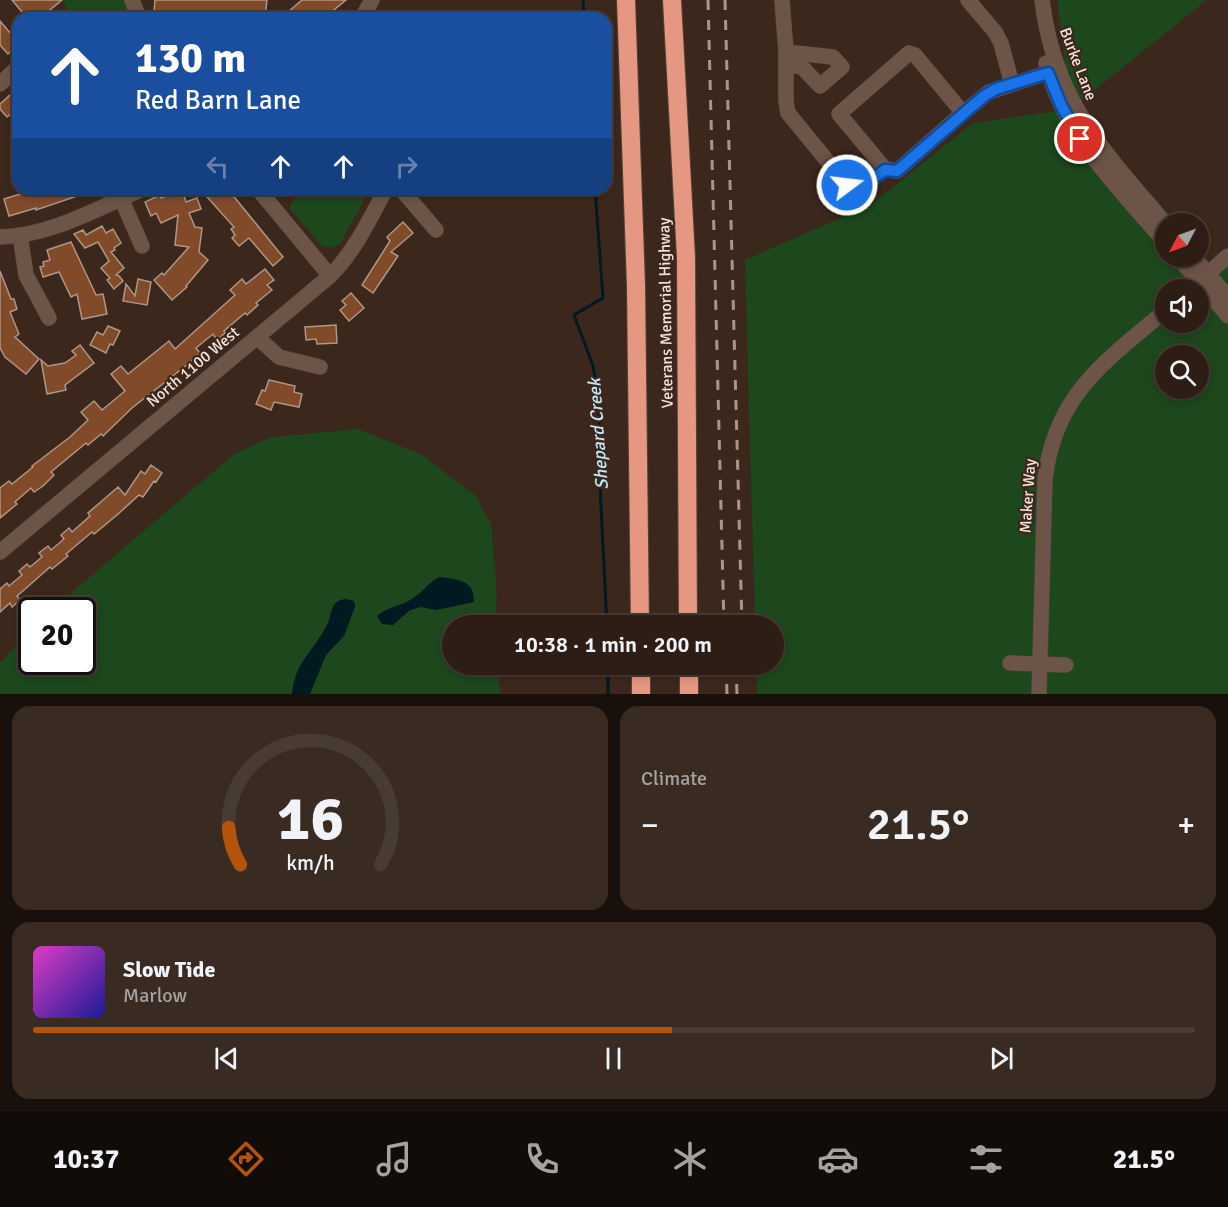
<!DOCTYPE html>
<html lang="en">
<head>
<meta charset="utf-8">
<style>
	body { margin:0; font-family:Signika,sans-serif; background:#392a22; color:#f1f3f6; height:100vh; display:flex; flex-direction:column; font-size:22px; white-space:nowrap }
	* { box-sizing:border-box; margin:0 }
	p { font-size:20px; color:#a7a2a0 }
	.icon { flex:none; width:33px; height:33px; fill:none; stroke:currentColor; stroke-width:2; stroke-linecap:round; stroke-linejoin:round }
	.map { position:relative; height:694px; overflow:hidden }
	.panel { display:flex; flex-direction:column; gap:12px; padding:12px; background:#19100c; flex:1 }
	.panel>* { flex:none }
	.top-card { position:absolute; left:12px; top:12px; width:600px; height:183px; border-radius:18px; box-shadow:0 3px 9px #0003,0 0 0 2px #483b34; background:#1a4fa0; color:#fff; overflow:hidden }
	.needle { width:39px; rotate:229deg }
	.buttons { position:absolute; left:1155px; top:213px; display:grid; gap:12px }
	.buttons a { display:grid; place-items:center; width:54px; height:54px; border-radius:50%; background:#2d1d15; box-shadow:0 3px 9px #0003,0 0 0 2px #483b34; font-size:30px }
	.speed { position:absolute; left:18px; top:597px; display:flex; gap:12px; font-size:30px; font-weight:700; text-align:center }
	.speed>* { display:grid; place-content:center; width:78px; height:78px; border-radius:50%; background:#2d1d15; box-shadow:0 3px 9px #0003,0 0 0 2px #483b34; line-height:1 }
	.speed .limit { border:3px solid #111; border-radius:9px; background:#fff; color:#111 }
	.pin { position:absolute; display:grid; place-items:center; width:51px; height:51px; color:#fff; margin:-26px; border:3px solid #fff; border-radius:50%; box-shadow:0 2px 6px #0007 }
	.me { position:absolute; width:66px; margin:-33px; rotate:75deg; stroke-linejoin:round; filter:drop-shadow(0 0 4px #0008) }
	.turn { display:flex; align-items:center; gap:21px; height:126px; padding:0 24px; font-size:27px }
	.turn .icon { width:78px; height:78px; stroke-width:2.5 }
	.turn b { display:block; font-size:42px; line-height:51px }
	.lanes { display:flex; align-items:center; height:57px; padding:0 24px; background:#0003; justify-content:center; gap:30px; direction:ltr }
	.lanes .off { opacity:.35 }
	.big { font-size:45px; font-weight:600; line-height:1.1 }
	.panel .widget { flex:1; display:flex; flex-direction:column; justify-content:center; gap:9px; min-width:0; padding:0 21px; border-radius:18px; background:#392a22 }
	.panel .dial { align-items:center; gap:0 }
	.dial svg { height:156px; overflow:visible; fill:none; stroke:#483b34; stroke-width:7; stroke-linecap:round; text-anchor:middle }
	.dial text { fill:#f1f3f6; stroke:none }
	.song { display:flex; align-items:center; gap:18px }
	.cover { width:72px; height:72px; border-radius:9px; background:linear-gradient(135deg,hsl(310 70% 55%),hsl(240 70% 35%)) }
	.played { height:6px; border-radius:3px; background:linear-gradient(90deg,#b45309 55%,#483b34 55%) }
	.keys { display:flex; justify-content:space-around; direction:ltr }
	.heat { display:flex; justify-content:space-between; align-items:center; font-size:33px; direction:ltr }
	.panel .tiles { flex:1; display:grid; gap:12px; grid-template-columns:1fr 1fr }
	.widget:last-child { grid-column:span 2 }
	.trip { position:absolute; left:442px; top:615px; width:342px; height:60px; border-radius:30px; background:#2d1d15; box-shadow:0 3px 9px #0003,0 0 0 2px #483b34; font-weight:600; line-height:60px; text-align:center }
	.tab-bar { display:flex; height:96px; justify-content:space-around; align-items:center; background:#120c08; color:#a7a2a0 }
	.tab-bar .icon { width:42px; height:42px }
	.tab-bar .on { color:#b45309 }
	.tab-bar b { font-size:27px; color:#f1f3f6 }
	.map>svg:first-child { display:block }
	.green { fill:#1d471d; fill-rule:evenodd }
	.water { fill:#011920 }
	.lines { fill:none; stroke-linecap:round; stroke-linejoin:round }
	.stream { stroke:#011920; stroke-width:3 }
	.building { fill:#814b2a; stroke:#af9687; stroke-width:1.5 }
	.minor-casing { stroke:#544339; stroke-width:16 }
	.highway-casing { stroke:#544339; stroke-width:20 }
	.minor { stroke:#6c5548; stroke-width:15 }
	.highway { stroke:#e69782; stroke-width:18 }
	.rail { stroke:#a7968d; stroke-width:3; stroke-dasharray:10 10; stroke-linecap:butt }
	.route-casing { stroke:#114b97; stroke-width:15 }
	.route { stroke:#1a73e8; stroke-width:10 }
	.labels { text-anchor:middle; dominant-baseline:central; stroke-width:4.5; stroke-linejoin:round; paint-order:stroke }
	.street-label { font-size:16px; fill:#f3e5dd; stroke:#3c271c }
	.water-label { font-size:18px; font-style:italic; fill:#c0eaf6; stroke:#3c271c }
</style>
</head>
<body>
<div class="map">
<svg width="1228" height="694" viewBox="0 0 1228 694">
	<rect width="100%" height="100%" fill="#3c271c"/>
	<g class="green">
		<polygon points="63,0 125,0 136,18 69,18"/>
		<path d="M 1057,0 L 1207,0 L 1071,109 L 1166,224 L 1166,256 L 1198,256 L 1212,268 L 1228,254 L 1228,694 L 757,694 L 757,665 L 774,664 L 774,626 L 755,625 L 745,260 L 872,204 L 973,123 L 1071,109 ZM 1166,290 L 1198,290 L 1198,322 L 1166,322 ZM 1166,356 L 1198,356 L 1198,388 L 1166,388 Z"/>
		<polygon points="299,189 370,189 340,244 332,248 322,246 289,208"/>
		<polygon points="358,429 421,454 476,496 491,524 496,581 497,625 453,626 453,664 498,665 500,694 0,694 0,663 31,628 32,662 82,662 82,610 51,610 234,454 272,437"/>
	</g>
	<g class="water">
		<path d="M 439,577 C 457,579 475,580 474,602 L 436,610 L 421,607 L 410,610 L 393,625 L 382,624 L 377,616 C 389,606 400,607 412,599 C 422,593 428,583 439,577 Z"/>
		<path d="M 346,599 L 354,601 L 355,607 L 344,636 L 326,655 L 310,694 L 292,694 C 295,662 312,653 326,627 C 330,621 330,612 334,605 C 337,601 341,599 346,599 Z"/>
	</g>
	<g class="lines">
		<g class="stream">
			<polyline points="583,0 584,18"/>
			<polyline points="595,189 603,298 574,315 593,366 599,400 600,486 607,626"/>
			<polyline points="608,664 608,694"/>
		</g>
	</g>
	<g class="building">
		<polygon points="12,0 62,0 40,18 27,18"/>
		<polygon points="155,0 267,0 265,18 210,18 154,12"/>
		<polygon points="302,0 346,0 324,18 281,18"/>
		<polygon points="0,21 18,42 18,44 8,54 0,45"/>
		<polygon points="18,88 18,119 12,113 7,117 0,109 0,104"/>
		<polygon points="29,189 91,189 92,191 36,210 36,208 9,216 4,199 30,191"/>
		<polygon points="200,189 236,189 231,193 283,257 273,266 249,238 239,246 232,238 235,235 231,229 234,227"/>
		<polygon points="182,190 186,202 197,198 201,209 189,213 195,227 202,228 199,252 208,260 186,286 187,287 172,300 154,280 162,273 164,275 189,247 175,245 178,215 161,223 156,213 151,216 145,202 160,195 161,198"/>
		<polygon points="403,222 413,233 391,252 398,256 373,293 362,285 390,241 387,237"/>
		<polygon points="102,226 106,233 113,229 121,243 114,248 115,250 111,252 124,268 116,275 119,276 123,281 114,289 107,280 110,278 101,268 109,261 98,242 85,248 74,234 83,230 86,235"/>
		<polygon points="71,242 96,295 103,294 107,314 82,319 77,294 71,297 59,272 43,277 40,267 44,266 43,262 50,260 47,250"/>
		<polygon points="265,269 274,280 267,285 272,290 256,303 258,305 247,315 245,313 224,331 225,333 217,340 213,334 196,348 200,353 192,361 132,408 103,436 101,434 88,445 86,443 51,472 54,475 43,486 34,492 31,488 15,502 17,504 0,518 0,488 9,481 12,484 33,467 32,466 70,437 88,420 81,412 94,401 102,410 125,391 111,374 121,366 128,374 169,341 175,349 235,295 230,290 242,279 246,284"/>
		<polygon points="0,271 11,299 14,299 17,309 10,312 19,334 15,337 39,359 26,374 5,357 0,348"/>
		<polygon points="138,279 151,282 147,305 123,301 126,284 135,296"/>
		<polygon points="351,293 364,308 349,321 340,310 346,305 342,301"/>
		<polygon points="336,325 337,343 317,344 316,339 306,340 305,327"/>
		<polygon points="108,326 120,331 113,345 110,344 106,353 90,345 97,332 103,335"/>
		<polygon points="80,345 94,363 65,385 66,390 47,394 41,360 48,366 65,363 76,355 72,351"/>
		<polygon points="269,380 295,386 294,392 302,394 299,407 274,402 271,410 256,404 262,390 265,391"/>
		<polygon points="151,465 162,473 156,482 154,481 143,497 139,495 117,515 94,534 92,532 66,554 68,556 52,569 50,567 24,590 17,596 20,600 12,607 10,603 0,612 0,589 7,583 9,586 22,575 19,571 27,564 30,567 42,557 39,553 48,546 51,550 64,539 61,535 69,528 72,532 90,516 88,513 118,487 125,495 141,471 145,474"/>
	</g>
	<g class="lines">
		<defs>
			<g id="minor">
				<polyline points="132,0 139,18"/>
				<polyline points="782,0 786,52 786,101 788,113 847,185 862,187 885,169"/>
				<polyline points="968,0 995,32 1001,43 1012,84"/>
				<path d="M 1042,0 C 1054,100 1103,151 1166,224"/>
				<polyline points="362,18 372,0"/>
				<polyline points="786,52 833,57 842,67 820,86 802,67 786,65"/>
				<path d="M 1046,63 C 1063,135 1119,189 1166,243"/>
				<polyline points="0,84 18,67"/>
				<polyline points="963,113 915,55 909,53 839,114 885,169 897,171 963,113 989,92 1059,69"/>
				<polyline points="258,189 330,276"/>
				<polyline points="401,189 436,230"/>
				<polyline points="121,198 142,246"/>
				<polyline points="20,235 26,275 49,318"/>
				<path d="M 0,237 C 50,236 98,208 143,189"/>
				<polyline points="1177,256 1228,316"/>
				<polyline points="1193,256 1228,297"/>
				<polyline points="1189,290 1228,256"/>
				<polyline points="257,337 279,357 320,367"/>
				<path d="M 0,552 L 330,276 C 355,251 369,220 386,189"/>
				<polyline points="1010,663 1066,665"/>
				<path d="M 1039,694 L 1045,479 C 1055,394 1105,362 1166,310"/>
			</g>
			<g id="highway">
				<polyline points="626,0 636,286 640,626"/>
				<polyline points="672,0 686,257 688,626"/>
				<polyline points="641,664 641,694"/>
				<polyline points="689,664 689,694"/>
			</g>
		</defs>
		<use href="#minor" class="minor-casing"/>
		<use href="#highway" class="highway-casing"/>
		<use href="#minor" class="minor"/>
		<use href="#highway" class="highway"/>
		<g class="rail">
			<polyline points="708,0 724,626"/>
			<polyline points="725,0 742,626"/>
			<polyline points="726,664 727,694"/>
			<polyline points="736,664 737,694"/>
		</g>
	</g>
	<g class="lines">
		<defs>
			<polyline id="route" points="847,185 862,187 885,170 897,171 984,96 996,89 1048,73 1061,105 1080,139"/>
		</defs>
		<use href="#route" class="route-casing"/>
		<use href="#route" class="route"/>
	</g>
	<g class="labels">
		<g class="street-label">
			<text transform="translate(1078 64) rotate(69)">Burke Lane</text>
			<text transform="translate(666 313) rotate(-91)">Veterans Memorial Highway</text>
			<text transform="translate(193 367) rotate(-40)">North 1100 West</text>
			<text transform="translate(1028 496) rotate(-86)">Maker Way</text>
		</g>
		<g class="water-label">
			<text transform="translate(598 434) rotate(-94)">Shepard Creek</text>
		</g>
	</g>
</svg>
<div class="buttons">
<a><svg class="needle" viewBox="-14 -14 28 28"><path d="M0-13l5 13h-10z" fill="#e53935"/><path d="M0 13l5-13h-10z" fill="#a7a2a0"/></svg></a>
<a><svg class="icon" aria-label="sound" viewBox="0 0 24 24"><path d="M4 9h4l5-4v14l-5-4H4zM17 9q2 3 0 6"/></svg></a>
<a><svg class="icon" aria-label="search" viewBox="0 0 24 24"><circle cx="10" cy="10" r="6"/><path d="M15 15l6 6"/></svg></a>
</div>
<div class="speed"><div class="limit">20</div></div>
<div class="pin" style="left:1080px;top:139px;background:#d93025"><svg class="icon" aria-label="arrive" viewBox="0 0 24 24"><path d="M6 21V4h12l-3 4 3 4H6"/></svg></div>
<svg class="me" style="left:847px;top:185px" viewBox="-20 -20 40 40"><circle r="17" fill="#1a73e8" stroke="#fff" stroke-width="3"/><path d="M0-11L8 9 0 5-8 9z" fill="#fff"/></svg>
<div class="trip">10:38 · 1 min · 200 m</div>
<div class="top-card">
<div class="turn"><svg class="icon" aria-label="ahead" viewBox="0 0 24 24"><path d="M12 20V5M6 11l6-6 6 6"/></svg><div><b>130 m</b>Red Barn Lane</div></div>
<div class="lanes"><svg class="icon off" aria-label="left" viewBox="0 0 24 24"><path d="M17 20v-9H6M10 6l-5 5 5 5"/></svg><svg class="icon" aria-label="ahead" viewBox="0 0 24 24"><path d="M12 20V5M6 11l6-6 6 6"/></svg><svg class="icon" aria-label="ahead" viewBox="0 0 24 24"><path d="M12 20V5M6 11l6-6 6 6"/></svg><svg class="icon off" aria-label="right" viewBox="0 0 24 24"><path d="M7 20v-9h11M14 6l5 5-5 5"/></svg></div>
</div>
</div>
<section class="panel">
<div class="tiles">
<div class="widget dial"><svg viewBox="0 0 100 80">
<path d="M14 69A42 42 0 1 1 86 69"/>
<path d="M14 69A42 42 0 0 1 8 50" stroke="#b45309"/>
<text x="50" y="56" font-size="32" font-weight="700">16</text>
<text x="50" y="72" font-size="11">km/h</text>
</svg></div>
<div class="widget"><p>Climate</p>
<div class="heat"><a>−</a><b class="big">21.5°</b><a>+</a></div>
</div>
<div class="widget">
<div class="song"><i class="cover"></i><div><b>Slow Tide</b><p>Marlow</p></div></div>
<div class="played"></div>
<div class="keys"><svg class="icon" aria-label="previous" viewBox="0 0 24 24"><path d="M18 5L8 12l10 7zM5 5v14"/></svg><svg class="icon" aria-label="pause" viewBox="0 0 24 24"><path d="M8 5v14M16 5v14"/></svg><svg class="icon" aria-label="next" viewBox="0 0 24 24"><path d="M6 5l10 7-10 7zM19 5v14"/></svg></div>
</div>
</div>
</section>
<nav class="tab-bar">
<b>10:37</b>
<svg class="icon on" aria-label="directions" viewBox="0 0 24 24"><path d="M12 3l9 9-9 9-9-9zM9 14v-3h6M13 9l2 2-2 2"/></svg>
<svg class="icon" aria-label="music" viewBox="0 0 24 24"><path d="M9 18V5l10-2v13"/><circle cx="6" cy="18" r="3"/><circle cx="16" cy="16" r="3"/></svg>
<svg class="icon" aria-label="phone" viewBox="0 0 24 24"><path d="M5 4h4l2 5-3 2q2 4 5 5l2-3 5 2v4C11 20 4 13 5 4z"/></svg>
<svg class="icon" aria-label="climate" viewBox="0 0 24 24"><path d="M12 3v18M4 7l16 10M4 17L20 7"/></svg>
<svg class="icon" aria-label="car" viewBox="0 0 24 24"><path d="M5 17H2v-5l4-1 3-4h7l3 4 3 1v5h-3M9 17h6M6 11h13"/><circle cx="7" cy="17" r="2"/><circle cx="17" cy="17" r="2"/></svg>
<svg class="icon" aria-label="filters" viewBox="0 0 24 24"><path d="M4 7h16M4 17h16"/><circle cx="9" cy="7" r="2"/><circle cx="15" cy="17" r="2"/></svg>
<b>21.5°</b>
</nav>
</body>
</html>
